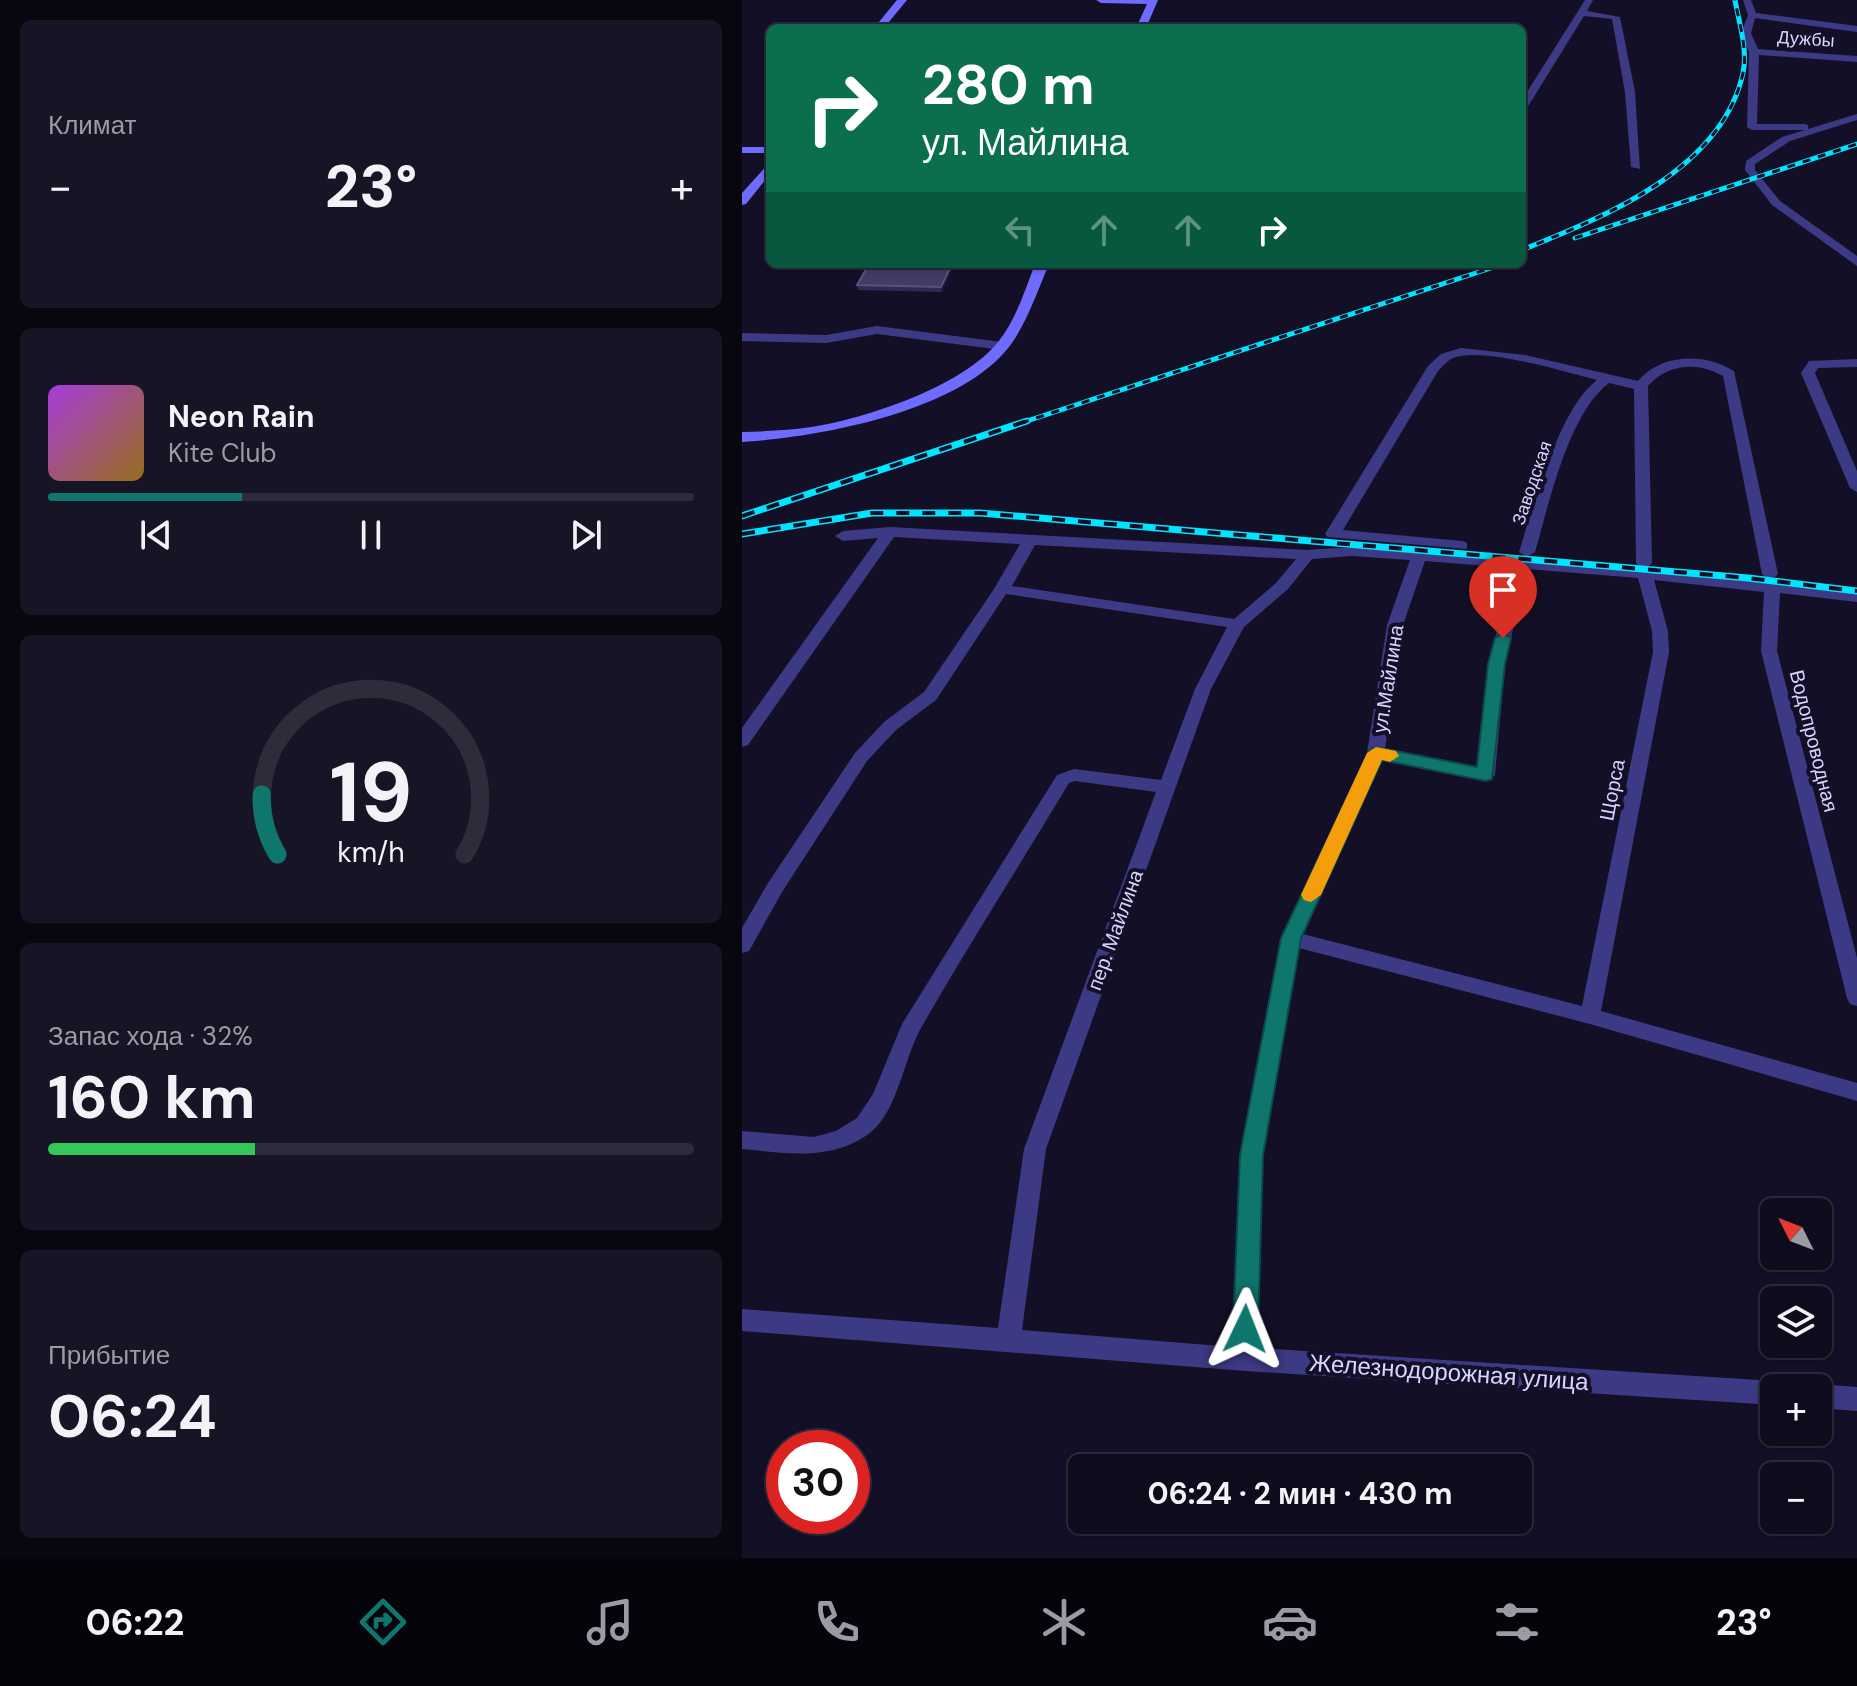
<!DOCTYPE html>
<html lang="ru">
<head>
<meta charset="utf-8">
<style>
	body { margin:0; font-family:"DM Sans",sans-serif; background:#171425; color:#f1f3f6; height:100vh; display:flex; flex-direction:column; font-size:30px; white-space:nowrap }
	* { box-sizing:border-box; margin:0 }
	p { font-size:26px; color:#9b9ba3 }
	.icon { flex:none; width:44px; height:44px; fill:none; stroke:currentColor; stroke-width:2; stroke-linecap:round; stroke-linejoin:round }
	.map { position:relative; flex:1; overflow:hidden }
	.details { display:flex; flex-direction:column; gap:20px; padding:20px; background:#08060f; width:742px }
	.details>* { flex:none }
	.hud { position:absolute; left:24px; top:24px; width:760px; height:244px; border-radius:12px; box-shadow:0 2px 6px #0004,0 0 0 2px #2e2b3b; background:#0b6e4f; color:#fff; overflow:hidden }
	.needle { width:52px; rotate:312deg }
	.controls { position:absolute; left:1018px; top:1198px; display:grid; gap:16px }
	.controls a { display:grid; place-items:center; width:72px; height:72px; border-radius:12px; background:#0e0b1c; box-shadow:0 2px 6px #0004,0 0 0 2px #2e2b3b; font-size:40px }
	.speed { position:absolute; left:24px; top:1430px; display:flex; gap:16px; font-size:40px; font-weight:700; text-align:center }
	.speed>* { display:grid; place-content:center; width:104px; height:104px; border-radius:50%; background:#0e0b1c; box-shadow:0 2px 6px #0004,0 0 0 2px #2e2b3b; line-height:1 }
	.speed .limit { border:12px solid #d22; background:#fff; color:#111 }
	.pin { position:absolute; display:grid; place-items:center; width:68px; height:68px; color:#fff; margin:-82px -34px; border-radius:50% 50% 50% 0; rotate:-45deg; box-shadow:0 0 8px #0007 }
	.pin .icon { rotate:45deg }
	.me { position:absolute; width:88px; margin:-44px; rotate:2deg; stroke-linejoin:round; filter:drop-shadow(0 0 6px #0008) }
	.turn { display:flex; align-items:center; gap:28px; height:168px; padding:0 24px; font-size:36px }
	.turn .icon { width:104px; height:104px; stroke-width:2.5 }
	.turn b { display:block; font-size:56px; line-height:68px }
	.lanes { display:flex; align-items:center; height:76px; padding:0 24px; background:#0003; justify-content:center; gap:40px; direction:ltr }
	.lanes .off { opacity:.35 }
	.big { font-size:60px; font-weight:700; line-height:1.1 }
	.details .card { flex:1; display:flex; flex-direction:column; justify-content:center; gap:12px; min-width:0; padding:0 28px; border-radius:12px; background:#171425 }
	.details .dial { align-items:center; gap:0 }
	.dial svg { height:208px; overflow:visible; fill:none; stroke:#2e2b3b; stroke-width:7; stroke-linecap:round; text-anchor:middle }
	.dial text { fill:#f1f3f6; stroke:none }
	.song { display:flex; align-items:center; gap:24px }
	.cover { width:96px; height:96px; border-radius:12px; background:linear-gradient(135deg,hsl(280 70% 55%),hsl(40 70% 35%)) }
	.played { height:8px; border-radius:4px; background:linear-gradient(90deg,#0f766e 30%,#2e2b3b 30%) }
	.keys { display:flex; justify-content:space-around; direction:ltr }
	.heat { display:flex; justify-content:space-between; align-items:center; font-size:44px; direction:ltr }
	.charge { height:12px; border-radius:6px; background:linear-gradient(90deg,#34c759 32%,#2e2b3b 0) }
	.trip { position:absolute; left:326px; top:1454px; width:464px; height:80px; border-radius:12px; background:#0e0b1c; box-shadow:0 2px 6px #0004,0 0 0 2px #2e2b3b; font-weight:700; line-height:80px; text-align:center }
	.tab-bar { display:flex; height:128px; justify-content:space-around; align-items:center; background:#06040b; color:#9b9ba3 }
	.tab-bar .icon { width:56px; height:56px }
	.tab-bar .on { color:#0f766e }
	.tab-bar b { font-size:36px; color:#f1f3f6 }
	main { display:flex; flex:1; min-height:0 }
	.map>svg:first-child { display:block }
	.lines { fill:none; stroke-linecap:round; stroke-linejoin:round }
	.street { fill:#3d3a85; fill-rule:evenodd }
	.secondary { fill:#6f6bff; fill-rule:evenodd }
	.rail-far1-casing { stroke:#00e5ff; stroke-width:5 }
	.rail-casing { stroke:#00e5ff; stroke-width:7 }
	.rail-far1 { stroke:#130f26; stroke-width:3; stroke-dasharray:8; stroke-linecap:butt }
	.rail { stroke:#130f26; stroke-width:4; stroke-dasharray:13; stroke-linecap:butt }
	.wall { fill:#312854 }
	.shaded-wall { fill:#1d163a }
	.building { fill:#433a66; stroke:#5a527e; stroke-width:2 }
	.route { fill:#0f766e; stroke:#0a4d48; stroke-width:2 }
	.slow { fill:#f59e0b }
	.labels { text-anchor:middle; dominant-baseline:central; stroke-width:8; stroke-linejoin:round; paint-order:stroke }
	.far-street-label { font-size:18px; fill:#d9d4ff; stroke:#130f26 }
	.street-label { font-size:20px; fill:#d9d4ff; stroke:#130f26 }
	.near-street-label { font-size:24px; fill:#d9d4ff; stroke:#130f26 }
</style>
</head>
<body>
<main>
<section class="details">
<div class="card"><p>Климат</p>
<div class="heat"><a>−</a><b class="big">23°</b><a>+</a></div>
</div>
<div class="card">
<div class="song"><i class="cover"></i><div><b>Neon Rain</b><p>Kite Club</p></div></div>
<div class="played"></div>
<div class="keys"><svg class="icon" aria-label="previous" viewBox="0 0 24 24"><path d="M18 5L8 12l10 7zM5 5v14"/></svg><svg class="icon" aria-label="pause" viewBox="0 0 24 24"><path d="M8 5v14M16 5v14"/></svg><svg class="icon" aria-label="next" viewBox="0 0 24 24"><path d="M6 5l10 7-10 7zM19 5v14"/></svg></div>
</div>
<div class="card dial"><svg viewBox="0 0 100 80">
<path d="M14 69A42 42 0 1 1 86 69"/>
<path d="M14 69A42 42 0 0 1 8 46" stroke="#0f766e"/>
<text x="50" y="56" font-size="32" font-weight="700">19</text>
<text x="50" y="72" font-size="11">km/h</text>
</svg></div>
<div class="card"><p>Запас хода · 32%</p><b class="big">160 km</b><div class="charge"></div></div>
<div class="card"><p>Прибытие</p><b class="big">06:24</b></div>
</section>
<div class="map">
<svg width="1115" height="1558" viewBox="0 0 1115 1558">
	<rect width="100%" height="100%" fill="#130f26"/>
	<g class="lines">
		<g class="street">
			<polygon points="843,0 851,0 845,11 878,17 893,92 898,169 889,167 883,92 870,19 842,16 785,108 780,111 780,100"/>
			<polygon points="1001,0 1009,0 1014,13 1115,26 1115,32 1013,18 1009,33 1016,49 1115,56 1115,62 1017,55 1015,124 1062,124 1066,125 1066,129 1115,114 1115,120 1048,141 1013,164 1013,170 1038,201 1115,256 1115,266 1030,205 1003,170 1004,161 1040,137 1063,130 1010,130 1005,127 1007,52 999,33 1006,15"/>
			<polygon points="135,326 260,342 266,346 260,350 135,334 84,343 0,341 0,333 84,335"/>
			<path d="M 719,348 L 783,355 L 896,381 C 918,354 962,352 992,371 L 1036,574 L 1033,577 L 1023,577 L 1020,574 L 981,376 C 955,361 925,364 906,386 L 910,563 L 907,566 L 897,566 L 894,563 L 892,389 L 867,383 C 826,414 807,504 793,552 L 785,557 L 777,552 C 791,507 817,408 855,380 C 822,372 740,346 711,358 C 705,361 701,366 696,371 L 601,530 L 720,541 L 725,543 L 725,549 L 586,537 L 583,534 L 686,366 L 699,354 Z"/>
			<polygon points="1115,359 1115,367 1076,368 1073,373 1115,471 1115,492 1108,488 1059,373 1067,361"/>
			<path d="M 148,527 L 565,550 C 632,544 698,553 765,559 C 881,568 999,580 1115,592 L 1115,602 L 1038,593 L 1035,651 L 1115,958 L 1115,1006 L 1108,1004 L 1105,998 L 1019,651 L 1022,592 L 912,580 L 926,631 L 927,652 L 859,1011 L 1115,1083 L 1115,1101 L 848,1024 L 557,948 L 520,1155 L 516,1348 L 1032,1381 L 1042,1388 L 1032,1388 L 1032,1405 L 503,1371 L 0,1331 L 0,1309 L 256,1328 L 282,1149 L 414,792 L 333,781 L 327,783 C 278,865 226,946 179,1028 C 162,1058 156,1110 129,1132 C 91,1162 44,1153 0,1149 L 0,1131 L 72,1137 L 94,1131 L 115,1118 L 131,1094 L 160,1024 L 315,775 L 332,769 L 419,780 L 453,689 L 485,627 L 264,594 L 194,700 L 154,730 L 125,761 L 40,892 L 7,951 L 0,953 L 0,928 L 26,883 L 113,753 L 142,722 L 182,692 L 252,589 L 278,544 L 152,537 L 6,745 L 0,747 L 0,728 L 136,538 L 101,541 L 93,536 L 101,531 ZM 293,545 L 554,559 L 534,583 L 492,619 L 270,586 ZM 610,556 L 668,560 L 645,625 L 625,753 L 539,938 L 498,1155 L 491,1347 L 280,1330 L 304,1149 L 469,689 L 502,627 L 546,589 L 570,559 ZM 683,561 L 770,568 L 747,664 L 736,767 L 643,749 L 661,625 ZM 785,569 L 896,578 L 910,631 L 911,652 L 840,1006 L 561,934 L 640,760 L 744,781 L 753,775 L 763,664 Z"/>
			<polygon points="1076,1384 1115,1387 1115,1411 1076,1408 1076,1388 1067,1388"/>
		</g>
		<g class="secondary">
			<polygon points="155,0 165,0 142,28 132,28"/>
			<polygon points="354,0 416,0 404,28 394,28 405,4 359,3"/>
			<rect x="0" y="147" width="28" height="6"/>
			<polygon points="28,162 28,174 4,204 0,205 0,193"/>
			<path d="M 293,264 L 307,264 C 295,292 285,323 267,347 C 216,412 78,437 0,442 L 0,432 C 29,431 58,430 86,424 C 138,413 222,384 256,342 C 274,320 283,290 293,264 Z"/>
		</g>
		<defs>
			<g id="rail-far1">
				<polyline points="833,238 1115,144"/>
				<path d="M 780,250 C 862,217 980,170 1001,73 C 1006,49 997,23 993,0"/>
				<polyline points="279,423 761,264"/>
			</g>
			<g id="rail">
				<polyline points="0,516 285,421"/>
				<polyline points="0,534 130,513 238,513 1006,578 1115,591"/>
			</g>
		</defs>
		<use href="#rail-far1" class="rail-far1-casing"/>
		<use href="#rail" class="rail-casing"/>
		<use href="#rail-far1" class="rail-far1"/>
		<use href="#rail" class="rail"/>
	</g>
	<polygon class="wall" points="127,264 213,264 200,292 116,290 115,285"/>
	<polygon class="shaded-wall" points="210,264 213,264 200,292 199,287"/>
	<polygon class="building" points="127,264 210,264 199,287 115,285"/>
	<polygon class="route" points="761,633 769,638 763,664 750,779 744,781 640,760 559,938 521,1155 516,1329 512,1337 503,1341 495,1337 491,1329 498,1155 539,938 628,749 634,747 735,767 746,664 753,638"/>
	<polygon class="slow" points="634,747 654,751 657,756 648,762 640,760 579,895 569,902 562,900 559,895 625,753"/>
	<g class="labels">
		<g class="far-street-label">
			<text transform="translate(1064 39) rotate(4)">Дужбы</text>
			<text transform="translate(790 483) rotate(-71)">Заводская</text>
		</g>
		<g class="street-label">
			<text transform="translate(646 679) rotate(-81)">ул.Майлина</text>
			<text transform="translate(1072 741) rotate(76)">Водопроводная</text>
			<text transform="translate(870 790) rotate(-79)">Щорса</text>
			<text transform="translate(373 930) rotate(-70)">пер. Майлина</text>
		</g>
		<g class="near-street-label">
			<text transform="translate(707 1372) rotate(4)">Железнодорожная улица</text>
		</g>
	</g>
</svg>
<div class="controls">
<a><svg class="needle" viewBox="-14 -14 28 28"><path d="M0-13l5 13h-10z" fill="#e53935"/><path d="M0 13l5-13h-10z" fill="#9b9ba3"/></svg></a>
<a><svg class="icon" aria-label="layers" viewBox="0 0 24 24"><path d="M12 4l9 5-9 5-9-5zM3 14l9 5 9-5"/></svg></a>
<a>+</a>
<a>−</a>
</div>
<div class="speed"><div class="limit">30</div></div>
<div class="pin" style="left:761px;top:638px;background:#d93025"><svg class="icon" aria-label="arrive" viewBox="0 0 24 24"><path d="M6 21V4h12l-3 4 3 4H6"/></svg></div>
<svg class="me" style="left:503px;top:1329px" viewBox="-20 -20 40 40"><path d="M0-17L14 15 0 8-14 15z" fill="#0f766e" stroke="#fff" stroke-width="4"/></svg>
<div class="trip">06:24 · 2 мин · 430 m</div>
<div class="hud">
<div class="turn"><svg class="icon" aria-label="right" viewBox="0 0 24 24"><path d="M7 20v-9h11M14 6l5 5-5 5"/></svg><div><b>280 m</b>ул. Майлина</div></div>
<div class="lanes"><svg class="icon off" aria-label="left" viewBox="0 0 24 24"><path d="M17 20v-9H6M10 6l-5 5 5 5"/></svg><svg class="icon off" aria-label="ahead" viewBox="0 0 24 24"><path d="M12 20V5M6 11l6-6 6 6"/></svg><svg class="icon off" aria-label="ahead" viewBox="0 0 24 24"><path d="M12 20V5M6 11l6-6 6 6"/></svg><svg class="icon" aria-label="right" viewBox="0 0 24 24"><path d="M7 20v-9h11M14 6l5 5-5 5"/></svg></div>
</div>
</div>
</main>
<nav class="tab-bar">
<b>06:22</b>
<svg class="icon on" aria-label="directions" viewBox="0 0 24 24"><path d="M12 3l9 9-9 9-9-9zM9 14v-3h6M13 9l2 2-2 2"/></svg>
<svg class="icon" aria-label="music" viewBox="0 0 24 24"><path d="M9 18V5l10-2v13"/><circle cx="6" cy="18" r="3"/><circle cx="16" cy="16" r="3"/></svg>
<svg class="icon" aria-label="phone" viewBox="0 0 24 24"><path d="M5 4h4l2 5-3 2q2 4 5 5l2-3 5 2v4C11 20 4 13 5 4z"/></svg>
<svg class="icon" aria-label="climate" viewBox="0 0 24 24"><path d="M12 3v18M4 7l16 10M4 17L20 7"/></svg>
<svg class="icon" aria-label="car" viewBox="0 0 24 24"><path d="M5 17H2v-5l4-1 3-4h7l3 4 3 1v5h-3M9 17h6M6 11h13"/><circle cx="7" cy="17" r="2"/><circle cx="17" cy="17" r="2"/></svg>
<svg class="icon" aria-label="filters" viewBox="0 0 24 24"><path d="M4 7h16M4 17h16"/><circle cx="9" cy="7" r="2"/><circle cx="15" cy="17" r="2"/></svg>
<b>23°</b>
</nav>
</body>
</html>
